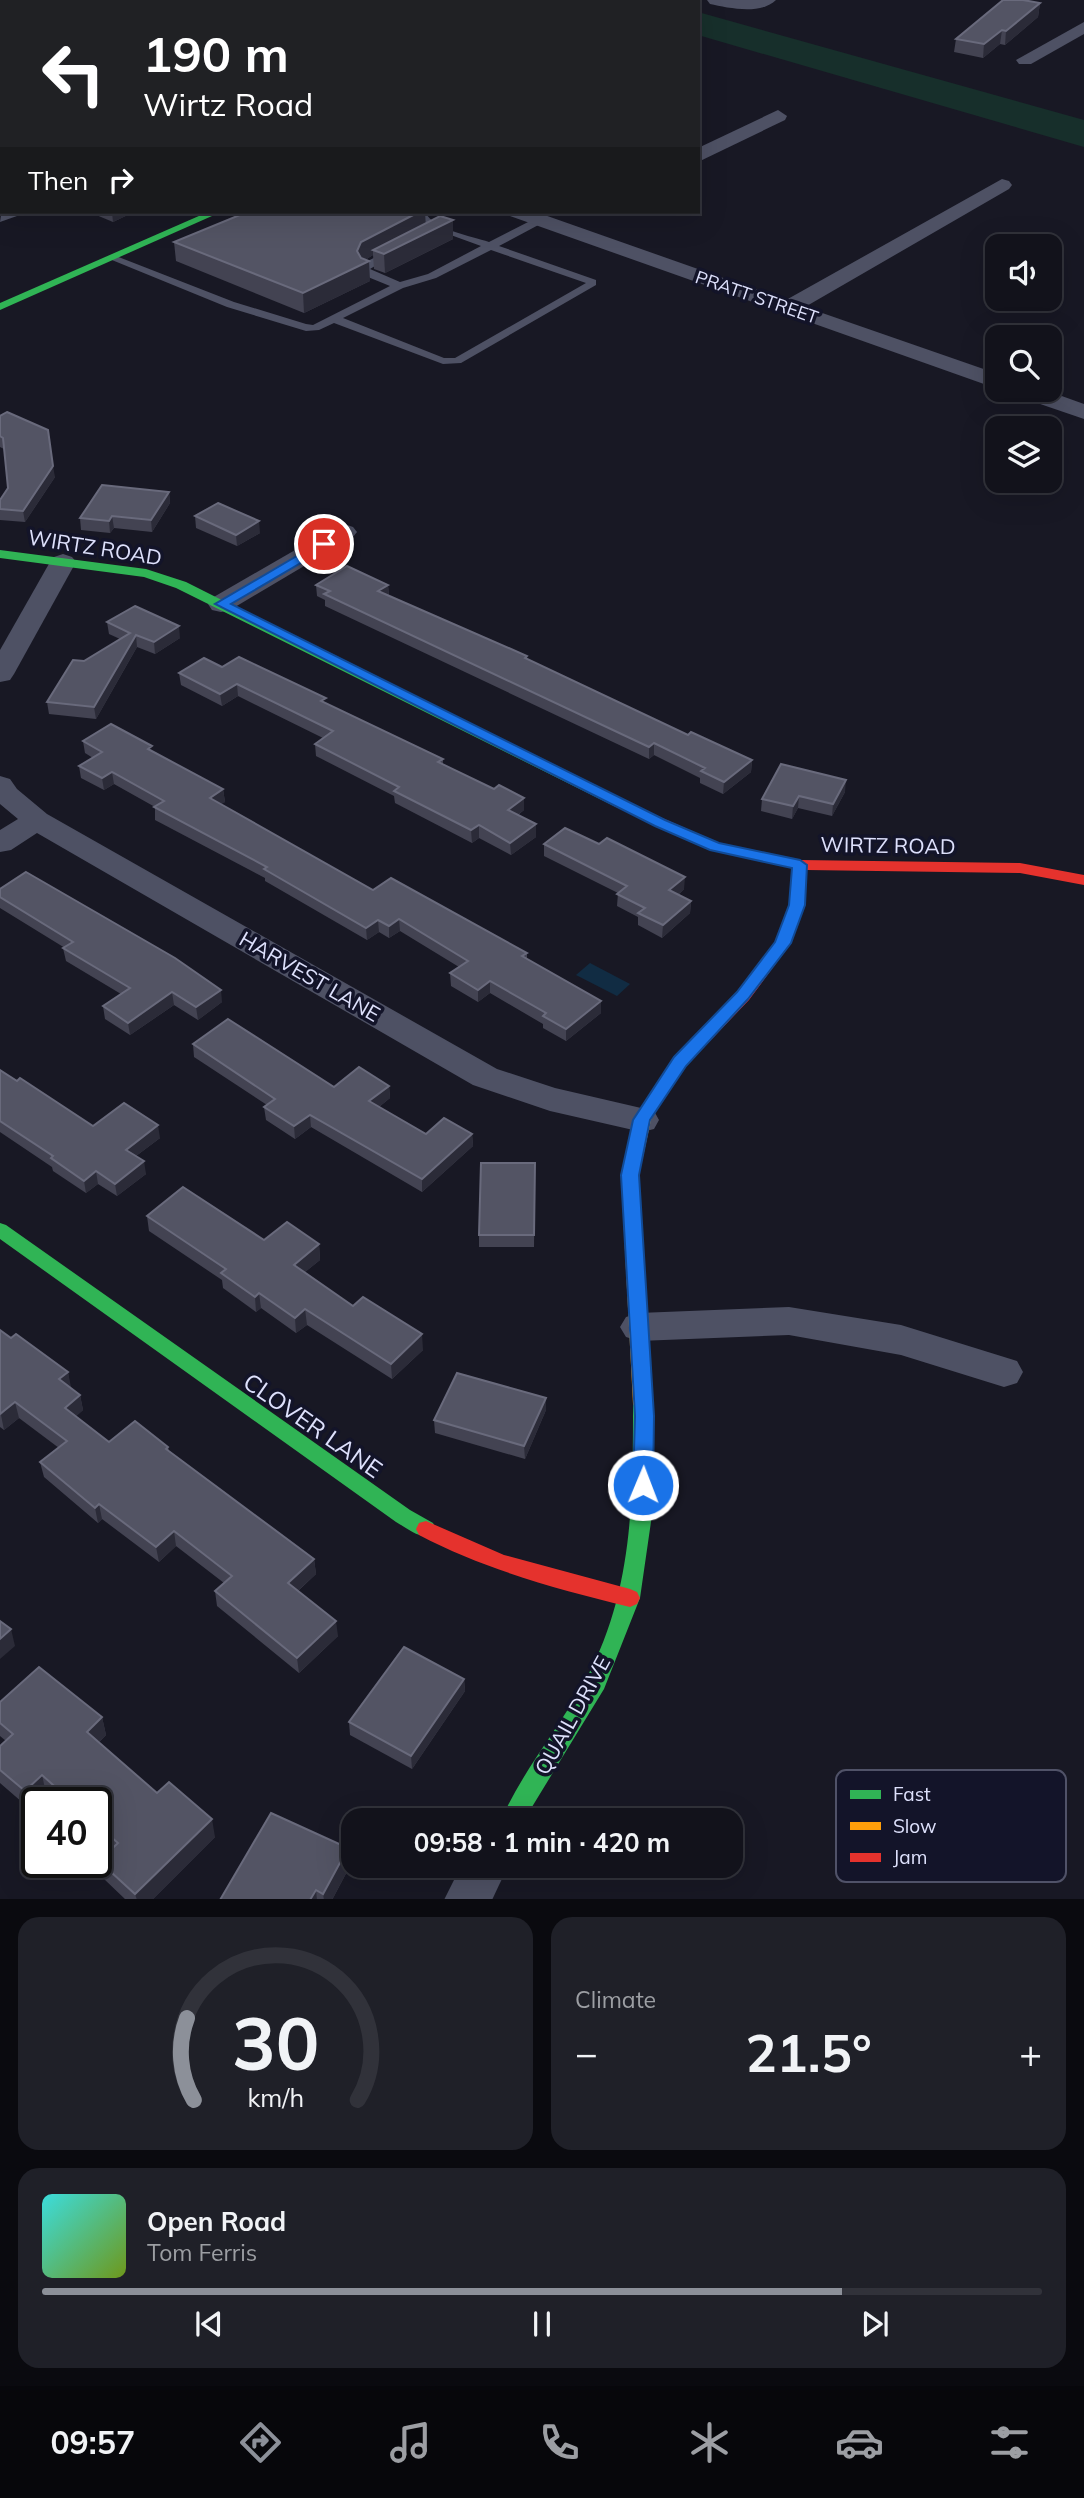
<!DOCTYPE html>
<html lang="en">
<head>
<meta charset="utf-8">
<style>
	body { margin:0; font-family:Mulish,sans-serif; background:#1f2028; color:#f1f3f6; height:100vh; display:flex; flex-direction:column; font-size:26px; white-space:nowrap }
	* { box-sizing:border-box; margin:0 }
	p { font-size:23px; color:#9c9ea3 }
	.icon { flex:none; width:38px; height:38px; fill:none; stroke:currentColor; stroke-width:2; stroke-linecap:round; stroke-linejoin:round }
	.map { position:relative; height:1899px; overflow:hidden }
	.panel { display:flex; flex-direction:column; gap:18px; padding:18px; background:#0a0a0f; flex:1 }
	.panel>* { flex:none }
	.guide { position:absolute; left:0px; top:0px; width:700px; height:214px; box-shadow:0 7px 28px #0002,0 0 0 2px #31323a; background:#202124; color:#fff; overflow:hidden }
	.fabs { position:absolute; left:985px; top:234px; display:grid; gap:14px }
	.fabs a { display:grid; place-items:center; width:77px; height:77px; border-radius:14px; background:#12121b; box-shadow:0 7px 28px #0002,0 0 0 2px #31323a; font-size:35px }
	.speed { position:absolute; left:21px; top:1787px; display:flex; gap:14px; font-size:35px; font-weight:700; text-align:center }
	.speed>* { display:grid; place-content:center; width:91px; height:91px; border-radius:50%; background:#12121b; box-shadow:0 7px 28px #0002,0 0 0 2px #31323a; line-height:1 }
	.speed .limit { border:4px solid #111; border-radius:10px; background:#fff; color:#111 }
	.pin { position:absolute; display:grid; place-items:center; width:60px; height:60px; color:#fff; margin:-30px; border:4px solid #fff; border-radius:50%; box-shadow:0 2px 7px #0007 }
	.me { position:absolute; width:77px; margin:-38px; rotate:1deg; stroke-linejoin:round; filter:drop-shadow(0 0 5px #0008) }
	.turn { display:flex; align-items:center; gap:24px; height:147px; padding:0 28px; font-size:32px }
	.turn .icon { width:91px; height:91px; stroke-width:2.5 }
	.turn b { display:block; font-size:49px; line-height:60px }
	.then { display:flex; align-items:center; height:66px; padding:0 28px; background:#0003; gap:14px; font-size:26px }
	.big { font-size:52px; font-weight:700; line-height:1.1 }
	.panel .card { flex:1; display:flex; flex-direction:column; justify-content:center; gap:10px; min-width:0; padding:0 24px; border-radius:21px; background:#1f2028 }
	.panel .dial { align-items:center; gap:0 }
	.dial svg { height:182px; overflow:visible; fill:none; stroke:#31323a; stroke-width:7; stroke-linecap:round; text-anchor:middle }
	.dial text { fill:#f1f3f6; stroke:none }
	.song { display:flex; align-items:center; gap:21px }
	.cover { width:84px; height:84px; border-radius:10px; background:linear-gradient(135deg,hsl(180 70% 55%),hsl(80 70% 35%)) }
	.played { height:7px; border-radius:4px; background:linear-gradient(90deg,#8c9099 80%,#31323a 80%) }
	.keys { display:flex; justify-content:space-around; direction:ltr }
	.heat { display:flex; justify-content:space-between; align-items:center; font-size:38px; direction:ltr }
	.panel .tiles { flex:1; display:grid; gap:18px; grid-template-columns:1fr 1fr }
	.card:last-child { grid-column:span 2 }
	.trip { position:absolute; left:341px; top:1808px; width:402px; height:70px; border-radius:21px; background:#12121b; box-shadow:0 7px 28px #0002,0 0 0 2px #31323a; font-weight:700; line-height:70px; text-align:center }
	.tab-bar { display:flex; height:112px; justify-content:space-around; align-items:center; background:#07070b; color:#9c9ea3 }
	.tab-bar .icon { width:49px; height:49px }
	.tab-bar .current { color:#8c9099 }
	.tab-bar b { font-size:32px; color:#f1f3f6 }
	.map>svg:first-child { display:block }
	.green { fill:#172f2b }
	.water { fill:#112c43 }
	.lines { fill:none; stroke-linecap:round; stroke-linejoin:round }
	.lane { fill:#4e5164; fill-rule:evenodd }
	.street { fill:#4e5164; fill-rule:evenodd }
	.fast { fill:#30b455; fill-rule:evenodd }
	.slow { fill:#ff9f0a; fill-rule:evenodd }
	.jam { fill:#e5322d; fill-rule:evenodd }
	.wall { fill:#434352 }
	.shaded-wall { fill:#2b2b38 }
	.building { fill:#535464; stroke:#696a7c; stroke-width:2 }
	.route { fill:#1a73e8; stroke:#114b97; stroke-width:2 }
	.labels { text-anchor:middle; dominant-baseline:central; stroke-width:7; stroke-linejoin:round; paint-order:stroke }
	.far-street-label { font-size:18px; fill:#dee1fc; stroke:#131429 }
	.street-label { font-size:21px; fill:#dee1fc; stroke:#131429 }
	.near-street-label { font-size:24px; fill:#dee1fc; stroke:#131429 }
	.key { fill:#131429; stroke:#505268; stroke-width:2 }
	.key-label { font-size:19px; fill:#dee1fc }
</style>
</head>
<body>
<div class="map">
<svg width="1084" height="1900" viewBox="0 0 1084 1900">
	<rect width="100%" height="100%" fill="#181824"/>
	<g class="green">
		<polygon points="92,0 414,0 401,2"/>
		<polygon points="698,12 1084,120 1084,147 698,35"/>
	</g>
	<polygon class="water" points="590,963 630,984 617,996 576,975"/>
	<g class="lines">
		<path class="lane" d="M 415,212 L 425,212 C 434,230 471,236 489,242 L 536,218 L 544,218 L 544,222 L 499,246 L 596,280 L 596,285 L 461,363 L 443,364 L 334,323 L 319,330 L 306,331 L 227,307 L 107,258 L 116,256 L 234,302 L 306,324 L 313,325 L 390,286 L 363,275 L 360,269 L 364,263 L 389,250 L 398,252 L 370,269 L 400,282 L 428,274 L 481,246 L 426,226 ZM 491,250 L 586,283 L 455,358 L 444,358 L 343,318 L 403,288 L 436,278 Z"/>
		<g class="street">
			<path d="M 707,0 L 776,0 C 761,15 728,8 710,4 Z"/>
			<polygon points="1084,22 1084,34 1031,64 1019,64 1016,60"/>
			<rect x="0" y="45" width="2" height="11"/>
			<rect x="0" y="78" width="2" height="12"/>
			<polygon points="778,110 787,116 785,120 698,162 698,148"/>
			<polygon points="1002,179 1009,181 1012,185 1009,189 805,307 998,374 998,389 510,216 507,212 536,212 786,300"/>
			<polygon points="2,208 2,212 20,212 17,216 0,222"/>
			<polygon points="1011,390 1045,390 1084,404 1084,419 1014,395"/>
			<polygon points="344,524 353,527 357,532 353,537 230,610 221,612 212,610 208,604 212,598 335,527"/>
			<polygon points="63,554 72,557 76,562 14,674 10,680 0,682 0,650 50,562 54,557"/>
			<polygon points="0,776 10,779 17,789 47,814 497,1069 555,1088 654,1111 659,1120 654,1129 642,1132 550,1111 473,1085 37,833 11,850 0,852 0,830 18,819 0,804"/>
			<polygon points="789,1307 901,1325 1017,1361 1023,1372 1017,1383 1004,1387 901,1355 789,1335 639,1341 626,1337 620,1327 626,1317 639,1313"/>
			<polygon points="461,1866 508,1866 492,1900 444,1900"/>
		</g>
		<g class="fast">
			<polygon points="208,212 221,212 0,310 0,303"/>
			<polygon points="0,550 146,569 186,582 626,803 619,807 614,806 176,588 144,577 0,558"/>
			<path d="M 0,1223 L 6,1225 L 410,1510 L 433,1523 L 436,1529 L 433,1535 C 420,1540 407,1528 396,1522 L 0,1239 Z"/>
			<path d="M 643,1396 L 650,1399 L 653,1404 L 653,1508 L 640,1598 L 604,1689 L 524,1820 L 501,1820 C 523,1770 560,1727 586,1679 C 633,1592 633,1500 633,1404 L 636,1399 Z"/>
		</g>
		<g class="slow">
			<polygon points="685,0 696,0 684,2"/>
			<polygon points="646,1107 652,1109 654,1113 651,1120 639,1175 653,1404 650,1409 643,1412 636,1409 633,1404 621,1175 633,1120 640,1109"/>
		</g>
		<g class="jam">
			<polygon points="619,799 719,843 800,860 1020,863 1084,875 1084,885 1020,873 807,870 805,905 791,943 749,1000 686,1066 652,1117 640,1117 638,1113 674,1058 737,992 776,942 789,905 792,868 710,850 614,806 612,803 614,800"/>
			<path d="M 426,1521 L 504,1555 L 630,1589 L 637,1592 L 640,1598 L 637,1604 L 630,1607 C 557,1589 486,1570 419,1535 L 416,1529 L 419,1523 Z"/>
		</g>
	</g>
	<g class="wall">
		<polygon points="1040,3 1038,17 1005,45 1000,44 983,58 954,52 956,39"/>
		<polygon points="89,212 134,212 113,222"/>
		<polygon points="453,220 453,239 385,273 374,269 373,255 365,260 370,281 304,313 176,261 174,242"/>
		<polygon points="0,416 55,477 25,522 0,520 0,500 8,488 4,449 0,447"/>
		<polygon points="169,492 170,503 152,532 114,528 110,533 81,530 80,518"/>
		<polygon points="195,516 260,533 237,546 196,528"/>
		<polygon points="316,585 388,585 389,596 527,656 527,660 688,735 752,760 751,772 723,794 700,783 700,778 654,755 649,759 325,606 325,600 317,596"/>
		<polygon points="107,622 180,638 155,654 137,647 96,719 49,714 47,702 120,639 109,634"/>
		<polygon points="222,667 327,704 443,759 443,764 494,789 524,798 524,810 518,815 536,837 511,855 479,838 472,843 395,803 394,796 316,756 315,744 323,738 238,696 222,706 181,685 179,673"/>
		<polygon points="83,741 153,752 223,789 225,802 220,804 373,890 527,953 527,959 601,1013 566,1041 543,1028 543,1024 490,993 478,1002 451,986 450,973 459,967 400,931 389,938 379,932 367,940 265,881 265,878 155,820 155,807 114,784 104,790 81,778 79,766 93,758 85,753"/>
		<polygon points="845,792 832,816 798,808 792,819 761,811 762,799"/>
		<polygon points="544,844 684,889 678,895 691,901 690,913 662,938 638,925 638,917 617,906 618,893 544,856"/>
		<polygon points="0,889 222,1002 198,1020 174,1005 130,1035 105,1019 103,1006 121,994 66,961 63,948 65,948 0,908"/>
		<polygon points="193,1044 334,1087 389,1086 390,1098 379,1107 426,1134 472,1134 473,1146 422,1192 311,1127 295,1139 266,1120 264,1107 267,1105 194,1057"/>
		<polygon points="0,1070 93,1126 160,1138 136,1156 146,1174 117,1196 98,1184 86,1193 53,1171 52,1167 0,1132"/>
		<polygon points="535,1163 534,1247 479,1247 479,1235"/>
		<polygon points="147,1216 264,1240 319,1244 320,1260 305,1272 353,1306 423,1350 392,1379 307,1325 296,1333 261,1308 256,1312 223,1288 222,1280 149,1231"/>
		<polygon points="0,1330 11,1338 68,1372 70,1388 80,1395 83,1410 76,1416 109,1442 168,1447 169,1451 314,1559 316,1574 298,1591 338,1636 299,1673 217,1606 215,1591 224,1583 176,1546 159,1562 102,1519 98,1523 44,1477 40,1462 59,1448 19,1418 4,1430 0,1427"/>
		<polygon points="546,1410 525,1459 435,1433 434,1420"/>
		<polygon points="464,1679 465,1691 412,1769 350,1735 349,1722"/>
		<polygon points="0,1702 102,1717 106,1735 99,1742 157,1793 215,1837 152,1900 126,1900 103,1878 99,1861 110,1850 96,1838 96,1802 57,1802 46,1793 30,1809 0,1783 0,1746 6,1741 0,1736"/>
		<polygon points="348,1848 350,1866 332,1900 220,1900"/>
	</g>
	<g class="shaded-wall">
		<polygon points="1040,3 1038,17 1005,45 1006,31"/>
		<polygon points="1002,30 1000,44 983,58 984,44"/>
		<polygon points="0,177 2,177 2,187 0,188"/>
		<polygon points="112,212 134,212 113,222"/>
		<polygon points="419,212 425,212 426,228 373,250 373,255 362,262 369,261 370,281 304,313 303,293 357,251 361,242"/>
		<polygon points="453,220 453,239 385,273 384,254"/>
		<polygon points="53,466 55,477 25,522 23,511"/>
		<polygon points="169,492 170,503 152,532 151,520"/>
		<polygon points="112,516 114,528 110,533 109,521"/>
		<polygon points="259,521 260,533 237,546 236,535"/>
		<polygon points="388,585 389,596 378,591"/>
		<polygon points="179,626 180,638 155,654 154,642"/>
		<polygon points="136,635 137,647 96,719 94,707"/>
		<polygon points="237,684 238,696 222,706 220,694"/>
		<polygon points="654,743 654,755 649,759 649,747"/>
		<polygon points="752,760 751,772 723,794 724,782"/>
		<polygon points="112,772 114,784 104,790 102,778"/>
		<polygon points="846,780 845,792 832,816 833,804"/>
		<polygon points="223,789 225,802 211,811 210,798"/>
		<polygon points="799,796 798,808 792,819 793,806"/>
		<polygon points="524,798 524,810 508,822 508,810"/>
		<polygon points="536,824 536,837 511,855 510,843"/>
		<polygon points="479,825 479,838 472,843 471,830"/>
		<polygon points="685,877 684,889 668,903 669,890"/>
		<polygon points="691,901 690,913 662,938 663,925"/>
		<polygon points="399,919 400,931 389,938 389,926"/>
		<polygon points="378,920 379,932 367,940 366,928"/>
		<polygon points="490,981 490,993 478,1002 478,990"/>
		<polygon points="221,990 222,1002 198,1020 196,1007"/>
		<polygon points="172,992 174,1005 130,1035 128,1023"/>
		<polygon points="601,1001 601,1013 566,1041 566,1029"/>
		<polygon points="389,1086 390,1098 370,1114 369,1101"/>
		<polygon points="310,1115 311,1127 295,1139 294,1126"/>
		<polygon points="158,1125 160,1138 128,1162 126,1150"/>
		<polygon points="472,1134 473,1146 422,1192 422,1179"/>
		<polygon points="144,1161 146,1174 117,1196 115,1184"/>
		<polygon points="96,1171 98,1184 86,1193 84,1181"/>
		<polygon points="319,1244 320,1260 295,1280 294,1265"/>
		<polygon points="259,1293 261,1308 256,1312 255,1297"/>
		<polygon points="305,1309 307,1325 296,1333 295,1318"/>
		<polygon points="422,1334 423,1350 392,1379 391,1364"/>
		<polygon points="68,1372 71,1387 62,1394 59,1379"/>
		<polygon points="80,1395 83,1410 69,1423 65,1408"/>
		<polygon points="546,1398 546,1410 525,1459 524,1446"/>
		<polygon points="15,1402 19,1418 4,1430 1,1415"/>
		<polygon points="99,1504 102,1519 98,1523 95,1508"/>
		<polygon points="174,1531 176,1546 159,1562 156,1547"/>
		<polygon points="314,1559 316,1574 290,1598 288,1583"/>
		<polygon points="336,1621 338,1636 299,1673 297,1658"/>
		<polygon points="11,1629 15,1646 0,1659 0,1639"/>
		<polygon points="464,1679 465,1691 412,1769 411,1756"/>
		<polygon points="102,1717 106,1735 91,1749 87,1732"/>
		<polygon points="42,1775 46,1793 30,1809 25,1791"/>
		<polygon points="212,1819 215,1837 152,1900 137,1900 135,1894"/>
		<polygon points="348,1848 350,1866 332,1900 324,1900 323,1894"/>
		<polygon points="316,1890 317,1900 310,1900"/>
	</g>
	<g class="building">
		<polygon points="1003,0 1023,0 1040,3 1006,31 1002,30 984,44 956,39"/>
		<polygon points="2,103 2,177 0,177 0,104"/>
		<polygon points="247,212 419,212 361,242 357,251 361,258 369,261 303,293 174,242"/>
		<polygon points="440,216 453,220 384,254 373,250"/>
		<polygon points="7,412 48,430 53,466 23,511 0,509 0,500 8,488 3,438 0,436 0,416"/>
		<polygon points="102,485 169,492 151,520 112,516 109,521 80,518"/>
		<polygon points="218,503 259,521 236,535 195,516"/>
		<polygon points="347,566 388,585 378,591 527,656 525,658 688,735 691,732 752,760 724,782 701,771 705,768 654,743 649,747 324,594 330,591 316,585"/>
		<polygon points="135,606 179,626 154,642 136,635 94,707 47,702 73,660 84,661 130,633 107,622"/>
		<polygon points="239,657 326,698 321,701 443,759 438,762 494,789 499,785 524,798 508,810 536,824 510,843 479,825 471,830 394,791 399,787 315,744 333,731 237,684 220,694 179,673 204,658 222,667"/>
		<polygon points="111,724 152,746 148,749 223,789 210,798 373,890 391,878 527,953 522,956 601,1001 566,1029 543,1016 546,1013 490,981 478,990 450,973 468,961 399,919 389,926 378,920 366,928 264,869 267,867 154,807 164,801 112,772 102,778 79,766 102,752 83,741"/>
		<polygon points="781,764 846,780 833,804 799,796 793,806 762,799"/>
		<polygon points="565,828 599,844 607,838 685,877 669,890 691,901 663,925 638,913 645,908 617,894 627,886 544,844"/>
		<polygon points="26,872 175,958 221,990 196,1007 172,992 128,1023 103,1006 130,988 63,948 73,942 0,897 0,889"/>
		<polygon points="228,1019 334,1087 359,1067 389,1086 369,1101 426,1134 444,1118 472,1134 422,1179 310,1115 294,1126 264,1107 275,1099 193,1044"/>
		<polygon points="0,1070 17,1081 20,1078 93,1126 124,1103 158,1125 126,1150 144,1161 115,1184 96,1171 84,1181 51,1158 53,1156 0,1121"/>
		<polygon points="481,1163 535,1163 534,1235 479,1235"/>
		<polygon points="183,1187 264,1240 287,1222 319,1244 294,1265 353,1306 363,1297 422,1334 391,1364 305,1309 295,1318 259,1293 255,1297 221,1273 226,1269 147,1216"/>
		<polygon points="0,1330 11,1338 16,1334 68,1372 59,1379 80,1395 65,1408 109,1442 135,1421 168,1447 166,1449 314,1559 288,1583 336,1621 297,1658 215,1591 232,1576 174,1531 156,1547 99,1504 95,1508 40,1462 67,1441 15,1402 0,1414"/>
		<polygon points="457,1373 546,1398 524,1446 434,1420"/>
		<polygon points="0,1621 11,1629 0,1639"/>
		<polygon points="404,1647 464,1679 411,1756 349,1722"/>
		<polygon points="39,1667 102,1717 87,1732 157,1793 169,1782 212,1819 135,1894 99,1861 118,1843 96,1824 96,1802 72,1802 42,1775 25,1791 0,1770 0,1746 13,1734 0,1723 0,1702"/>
		<polygon points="271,1813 348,1848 323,1894 316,1890 310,1900 220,1900"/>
	</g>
	<polygon class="route" points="324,540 328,541 328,547 231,604 665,820 719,843 800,860 807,865 805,905 791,943 748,999 686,1066 650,1120 639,1175 654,1416 653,1485 651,1491 643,1493 636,1491 633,1485 635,1416 621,1175 633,1120 674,1057 737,992 775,942 789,905 792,868 710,850 655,826 215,604"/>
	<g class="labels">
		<g class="far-street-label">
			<text transform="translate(757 297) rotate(19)">PRATT STREET</text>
		</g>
		<g class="street-label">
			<text transform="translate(95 547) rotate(9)">WIRTZ ROAD</text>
			<text transform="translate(888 845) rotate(1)">WIRTZ ROAD</text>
			<text transform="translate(310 976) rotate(30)">HARVEST LANE</text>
			<text transform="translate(572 1715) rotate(-61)">QUAIL DRIVE</text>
		</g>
		<g class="near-street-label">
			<text transform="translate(313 1425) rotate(35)">CLOVER LANE</text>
		</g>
	</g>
	<rect x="836" y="1770" width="230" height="112" rx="10" class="key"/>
	<rect x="850" y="1790" width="31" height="9" fill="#30b455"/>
	<rect x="850" y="1822" width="31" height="8" fill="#ff9f0a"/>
	<rect x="850" y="1853" width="31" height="9" fill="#e5322d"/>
	<g class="key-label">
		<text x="893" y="1801">Fast</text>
		<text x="893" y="1833">Slow</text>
		<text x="893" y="1864">Jam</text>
	</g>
</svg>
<div class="fabs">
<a><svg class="icon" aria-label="sound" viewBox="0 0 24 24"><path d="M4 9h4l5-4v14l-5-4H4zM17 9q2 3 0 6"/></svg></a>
<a><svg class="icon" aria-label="search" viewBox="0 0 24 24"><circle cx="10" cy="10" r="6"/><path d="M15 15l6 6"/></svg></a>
<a><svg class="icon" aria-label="layers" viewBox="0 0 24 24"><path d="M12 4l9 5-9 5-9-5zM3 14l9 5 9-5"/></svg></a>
</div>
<div class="speed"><div class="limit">40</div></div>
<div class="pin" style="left:324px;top:544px;background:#d93025"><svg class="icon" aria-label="arrive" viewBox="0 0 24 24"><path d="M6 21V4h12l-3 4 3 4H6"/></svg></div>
<svg class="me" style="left:643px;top:1485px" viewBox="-20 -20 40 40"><circle r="17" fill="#1a73e8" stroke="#fff" stroke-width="3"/><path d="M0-11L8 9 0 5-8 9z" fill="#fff"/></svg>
<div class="trip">09:58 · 1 min · 420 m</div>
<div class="guide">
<div class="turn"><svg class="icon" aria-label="left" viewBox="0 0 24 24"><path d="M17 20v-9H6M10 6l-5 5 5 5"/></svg><div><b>190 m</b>Wirtz Road</div></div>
<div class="then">Then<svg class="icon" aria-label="right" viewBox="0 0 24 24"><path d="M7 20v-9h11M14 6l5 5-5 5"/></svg></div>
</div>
</div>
<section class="panel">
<div class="tiles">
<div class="card dial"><svg viewBox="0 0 100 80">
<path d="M14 69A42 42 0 1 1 86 69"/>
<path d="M14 69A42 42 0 0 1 11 33" stroke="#8c9099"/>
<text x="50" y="56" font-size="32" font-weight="700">30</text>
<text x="50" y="72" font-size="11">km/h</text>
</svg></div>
<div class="card"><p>Climate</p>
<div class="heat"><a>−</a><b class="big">21.5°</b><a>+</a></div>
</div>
<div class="card">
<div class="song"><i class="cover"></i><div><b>Open Road</b><p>Tom Ferris</p></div></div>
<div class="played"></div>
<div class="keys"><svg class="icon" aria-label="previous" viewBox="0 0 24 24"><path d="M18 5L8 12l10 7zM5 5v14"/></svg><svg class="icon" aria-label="pause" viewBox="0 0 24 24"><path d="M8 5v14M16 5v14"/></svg><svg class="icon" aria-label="next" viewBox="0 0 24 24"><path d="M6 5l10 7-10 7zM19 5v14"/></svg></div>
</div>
</div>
</section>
<nav class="tab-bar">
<b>09:57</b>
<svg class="icon current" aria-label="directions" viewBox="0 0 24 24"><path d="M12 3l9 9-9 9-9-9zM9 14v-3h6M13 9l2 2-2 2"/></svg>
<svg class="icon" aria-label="music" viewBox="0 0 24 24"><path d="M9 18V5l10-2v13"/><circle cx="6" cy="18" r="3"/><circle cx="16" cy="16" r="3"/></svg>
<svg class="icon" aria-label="phone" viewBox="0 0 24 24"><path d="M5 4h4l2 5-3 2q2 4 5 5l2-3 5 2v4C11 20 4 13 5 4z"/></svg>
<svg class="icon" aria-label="climate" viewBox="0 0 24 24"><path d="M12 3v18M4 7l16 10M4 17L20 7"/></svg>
<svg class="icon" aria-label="car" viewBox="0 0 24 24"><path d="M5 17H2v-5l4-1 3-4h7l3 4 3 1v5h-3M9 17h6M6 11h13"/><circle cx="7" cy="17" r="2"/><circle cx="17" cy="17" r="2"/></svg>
<svg class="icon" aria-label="filters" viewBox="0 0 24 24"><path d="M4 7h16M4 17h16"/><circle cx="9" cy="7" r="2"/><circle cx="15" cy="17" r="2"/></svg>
</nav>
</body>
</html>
